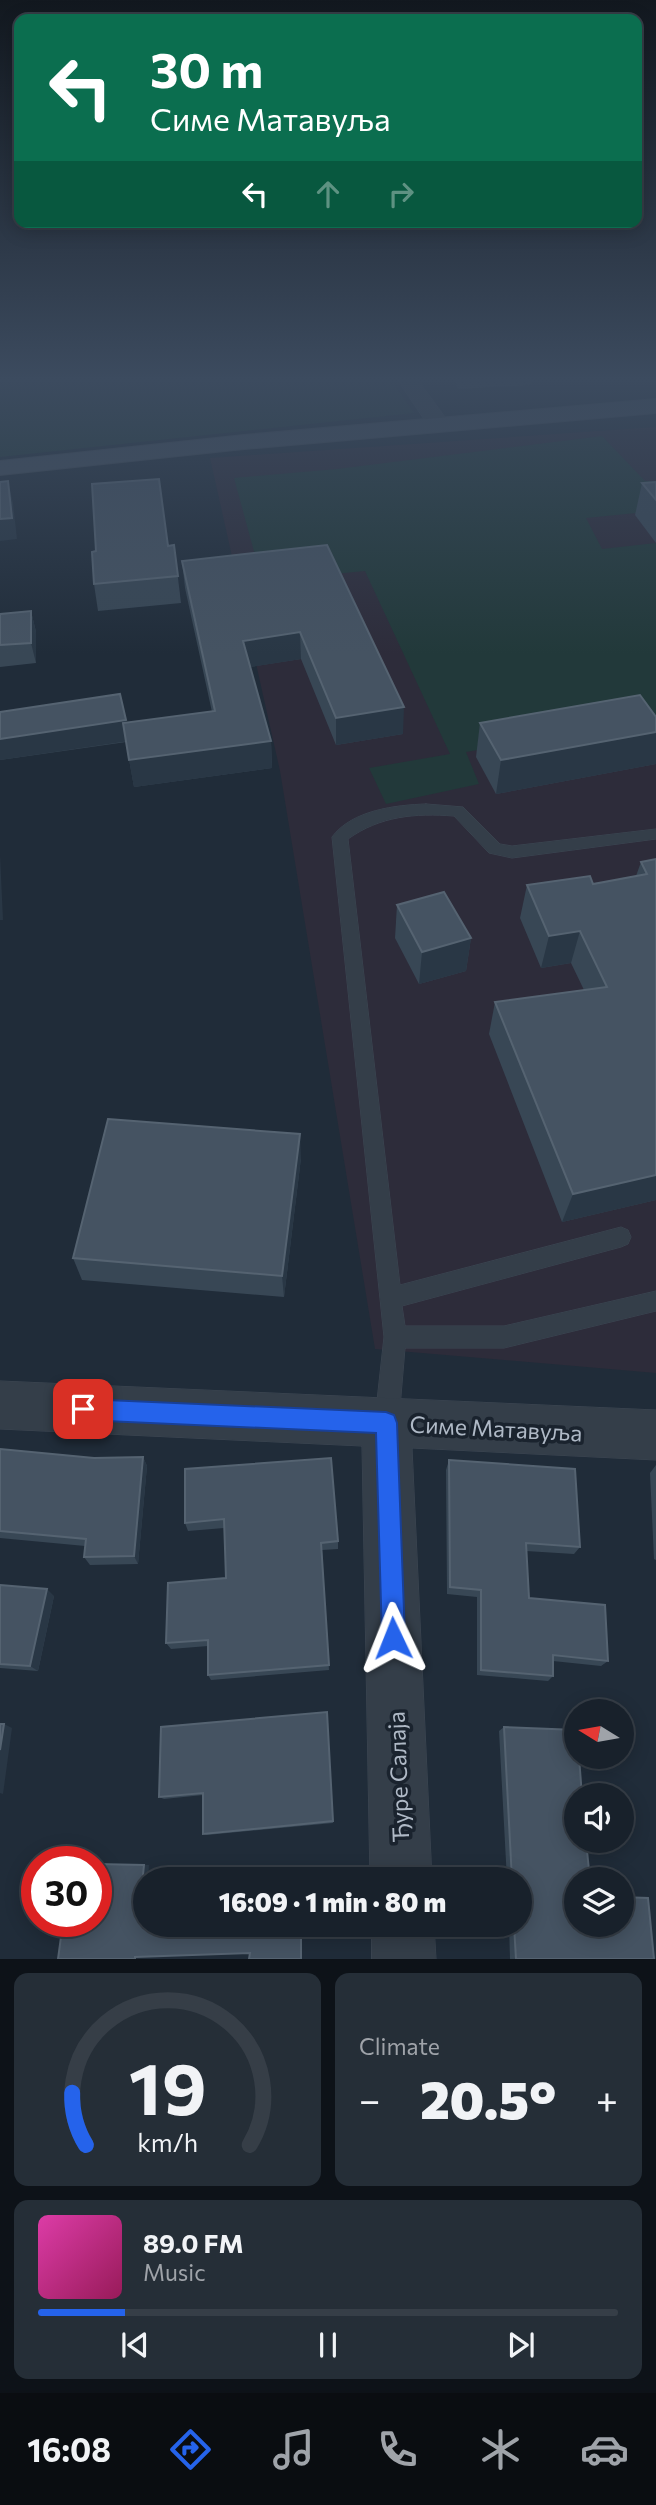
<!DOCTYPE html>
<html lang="en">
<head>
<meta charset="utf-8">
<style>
	body { margin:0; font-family:Commissioner,sans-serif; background:#252e37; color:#f1f3f6; height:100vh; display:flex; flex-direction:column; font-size:26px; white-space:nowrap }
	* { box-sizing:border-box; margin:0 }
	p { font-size:23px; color:#9fa3a9 }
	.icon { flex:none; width:38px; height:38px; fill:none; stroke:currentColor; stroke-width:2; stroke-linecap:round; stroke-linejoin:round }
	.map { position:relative; height:1959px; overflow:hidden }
	.panel { display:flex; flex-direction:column; gap:14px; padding:14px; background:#0d1218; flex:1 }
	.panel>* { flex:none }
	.top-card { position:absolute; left:14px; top:14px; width:628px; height:214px; border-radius:14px; box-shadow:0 4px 18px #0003,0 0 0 2px #363e47; background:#0b6e4f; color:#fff; overflow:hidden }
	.needle { width:46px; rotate:281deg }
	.fabs { position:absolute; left:564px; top:1699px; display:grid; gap:14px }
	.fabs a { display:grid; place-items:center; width:70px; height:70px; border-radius:50%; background:#18212b; box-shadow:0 4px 18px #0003,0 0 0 2px #363e47; font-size:35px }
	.speed { position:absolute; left:21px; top:1846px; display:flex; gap:14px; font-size:35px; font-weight:700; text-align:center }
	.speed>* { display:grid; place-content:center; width:91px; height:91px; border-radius:50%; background:#18212b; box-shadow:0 4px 18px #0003,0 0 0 2px #363e47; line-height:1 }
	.speed .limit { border:10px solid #d22; background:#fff; color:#111 }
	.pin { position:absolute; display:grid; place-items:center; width:60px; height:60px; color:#fff; margin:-30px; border-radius:14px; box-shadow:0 4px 10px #0006 }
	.me { position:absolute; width:77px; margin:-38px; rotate:358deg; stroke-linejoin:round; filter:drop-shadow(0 0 5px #0008) }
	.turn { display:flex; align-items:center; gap:24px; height:147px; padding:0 21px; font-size:32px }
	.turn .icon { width:91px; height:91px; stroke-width:2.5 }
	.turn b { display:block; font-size:49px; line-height:60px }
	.lanes { display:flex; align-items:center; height:66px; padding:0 21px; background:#0003; justify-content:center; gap:35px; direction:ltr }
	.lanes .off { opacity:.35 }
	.big { font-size:52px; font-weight:800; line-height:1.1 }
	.panel .tile { flex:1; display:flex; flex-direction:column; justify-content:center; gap:10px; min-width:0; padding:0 24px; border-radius:14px; background:#252e37 }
	.panel .dial { align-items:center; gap:0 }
	.dial svg { height:182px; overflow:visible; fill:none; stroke:#363e47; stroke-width:7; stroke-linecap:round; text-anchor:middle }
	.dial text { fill:#f1f3f6; stroke:none }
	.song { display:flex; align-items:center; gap:21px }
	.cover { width:84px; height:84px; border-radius:10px; background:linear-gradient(135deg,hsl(320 70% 55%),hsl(330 70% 35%)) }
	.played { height:7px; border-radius:4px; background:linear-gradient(90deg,#2563eb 15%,#363e47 15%) }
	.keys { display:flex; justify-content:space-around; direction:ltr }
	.heat { display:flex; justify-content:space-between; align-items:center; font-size:38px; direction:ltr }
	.panel .tiles { flex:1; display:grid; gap:14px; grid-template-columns:1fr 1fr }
	.tile:last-child { grid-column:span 2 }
	.trip { position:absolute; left:133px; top:1867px; width:399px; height:70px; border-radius:35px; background:#18212b; box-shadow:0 4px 18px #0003,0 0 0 2px #363e47; font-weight:800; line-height:70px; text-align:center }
	.tab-bar { display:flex; height:112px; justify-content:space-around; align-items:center; background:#0a0d11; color:#9fa3a9 }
	.tab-bar .icon { width:49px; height:49px }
	.tab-bar .active { color:#2563eb }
	.tab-bar b { font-size:32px; color:#f1f3f6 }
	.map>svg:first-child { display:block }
	.medical { fill:#2d2c3a }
	.green { fill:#22393a }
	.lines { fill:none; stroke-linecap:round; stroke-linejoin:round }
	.lane-casing { stroke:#3d4753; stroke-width:1 }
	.street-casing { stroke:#3d4753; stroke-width:1 }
	.secondary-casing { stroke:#3d4753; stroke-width:2 }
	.lane { fill:#343e49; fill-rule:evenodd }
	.street { fill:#343e49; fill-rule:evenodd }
	.secondary { fill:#424e5c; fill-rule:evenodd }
	.wall { fill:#384755 }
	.shaded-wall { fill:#293745 }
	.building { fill:#455362; stroke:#556371; stroke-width:2 }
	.route { fill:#2563eb; stroke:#184099; stroke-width:2 }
	.labels { text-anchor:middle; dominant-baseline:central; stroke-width:7; stroke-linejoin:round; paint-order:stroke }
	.near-street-label { font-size:23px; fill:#afb9c6; stroke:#1a232e }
</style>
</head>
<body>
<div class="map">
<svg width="656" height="1959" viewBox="0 0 656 1959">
	<rect width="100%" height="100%" fill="#202c39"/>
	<polygon class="medical" points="656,427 656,1373 375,1349 280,771 210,458"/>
	<g class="green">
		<polygon points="0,380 391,380 414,413 0,457"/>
		<polygon points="602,436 645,481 656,481 656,511 586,518 602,549 656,543 656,720 466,752 479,784 386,804 369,768 450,754 365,571 262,581 234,478 337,469"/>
	</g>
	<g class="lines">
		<defs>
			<path id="lane" d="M 426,804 L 463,807 L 500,844 L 512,846 L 656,829 L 656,839 L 512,858 L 489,853 L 454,816 C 415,813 380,816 348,839 L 400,1285 L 621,1227 L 628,1230 L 631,1237 L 628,1244 L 621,1247 L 402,1306 L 405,1326 L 504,1326 L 656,1291 L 656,1311 L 504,1348 L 405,1348 L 399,1419 L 395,1427 L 387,1431 L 379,1427 L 375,1419 L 384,1337 L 332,837 C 352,810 396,805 426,804 Z"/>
			<g id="street">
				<polygon points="398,380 418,380 450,424 447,429 431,429"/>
				<polygon points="0,1381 656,1410 656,1460 412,1448 432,1880 370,1880 362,1446 0,1429"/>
				<polygon points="372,1925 434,1925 436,1959 372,1959"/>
			</g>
			<polygon id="secondary" points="656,399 656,413 244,449 0,475 0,461 244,435"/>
		</defs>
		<use href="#lane" class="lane-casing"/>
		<use href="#street" class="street-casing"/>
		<use href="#secondary" class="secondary-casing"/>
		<use href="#lane" class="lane"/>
		<use href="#street" class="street"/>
		<use href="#secondary" class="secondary"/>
	</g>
	<g class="wall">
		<polygon points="454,380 531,380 530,385 458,389"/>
		<polygon points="656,482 656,543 635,515 642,483"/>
		<polygon points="174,545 181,603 98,611 94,584 168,546"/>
		<polygon points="327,545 403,734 336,745 301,659 250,667 271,741 272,768 134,787 126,742 0,760 0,712 126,723 212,712 185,588 182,561"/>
		<polygon points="31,611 36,632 36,663 0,667 0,614"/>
		<polygon points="480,723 656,764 496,794 476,757"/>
		<polygon points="656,859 656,1200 562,1222 489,1034 495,1002 584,990 571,963 541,968 520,918 527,885 593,884 636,876 641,862"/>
		<polygon points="397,905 471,938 466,971 419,984 395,938"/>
		<polygon points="301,1158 284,1297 82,1280 73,1258"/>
		<polygon points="0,1449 94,1458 143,1457 147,1466 138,1564 90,1565 84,1557 85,1546 0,1538"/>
		<polygon points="449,1460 580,1547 574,1554 526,1551 529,1598 608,1661 601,1666 553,1661 553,1676 548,1681 477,1675 477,1597 447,1594 446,1470"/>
		<polygon points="656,1465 656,1560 654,1559 650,1473"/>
		<polygon points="185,1469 338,1541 338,1549 322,1550 329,1670 211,1680 208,1675 208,1646 171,1649 166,1643 226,1578 224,1528 188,1531 185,1523"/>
		<polygon points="0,1585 54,1596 38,1671 0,1668"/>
		<polygon points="327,1712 333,1823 207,1835 203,1834 203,1795 164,1799 159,1797"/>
		<polygon points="504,1727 576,1880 654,1959 510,1959 509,1925 520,1925 520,1880 507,1880 499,1731"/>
	</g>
	<g class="shaded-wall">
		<polygon points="8,481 13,503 17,539 0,541 0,519"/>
		<polygon points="31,611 36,632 36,663 31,643"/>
		<polygon points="300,632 301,659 245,668 243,641"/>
		<polygon points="404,707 403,734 336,745 336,718"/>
		<polygon points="126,720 129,741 0,760 0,739"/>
		<polygon points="656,732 656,764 496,794 501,760"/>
		<polygon points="271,741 272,768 134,787 129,760"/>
		<polygon points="0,855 3,920 0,920"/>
		<polygon points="580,931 571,963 541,968 549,936"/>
		<polygon points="471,938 466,971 419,984 422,952"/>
		<polygon points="300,1134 301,1158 284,1297 282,1276"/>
		<polygon points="656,1175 656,1200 562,1222 573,1194"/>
		<polygon points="143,1457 147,1466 138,1564 134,1556"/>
		<polygon points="47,1589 54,1596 38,1671 30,1666"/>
		<polygon points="4,1724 12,1728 3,1794 0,1793 0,1750"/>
		<polygon points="144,1865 149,1865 148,1880 145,1880 145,1893 141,1894"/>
	</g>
	<g class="building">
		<polygon points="159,479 168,546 174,545 178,576 94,584 92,552 96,551 92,484"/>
		<polygon points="8,481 12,518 0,519 0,482"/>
		<polygon points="656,482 656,500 642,483"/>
		<polygon points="327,545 404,707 336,718 300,632 243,641 271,741 129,760 123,723 215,711 182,561"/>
		<polygon points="31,611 31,643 0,645 0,614"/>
		<polygon points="120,694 126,720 0,739 0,712"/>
		<polygon points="640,695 656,717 656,732 501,760 480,723"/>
		<polygon points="656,859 656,1175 573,1194 495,1002 607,987 580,931 549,936 527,885 590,876 593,884 647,874 641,862"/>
		<polygon points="444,892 471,938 422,952 397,905"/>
		<polygon points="108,1119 300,1134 282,1276 73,1258"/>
		<polygon points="0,1449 94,1458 143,1457 134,1556 84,1557 86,1539 0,1531"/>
		<polygon points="331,1458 338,1541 321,1543 329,1665 208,1675 208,1640 166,1643 168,1583 226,1578 224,1519 185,1523 185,1469"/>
		<polygon points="449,1460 575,1469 580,1547 526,1543 529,1598 605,1605 608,1661 553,1655 553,1676 481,1670 481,1590 450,1587"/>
		<polygon points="0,1585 47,1589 30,1666 0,1664"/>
		<polygon points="327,1712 333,1821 203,1834 203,1793 159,1797 161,1727"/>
		<polygon points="0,1724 4,1724 0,1750"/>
		<polygon points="504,1727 576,1730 576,1757 579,1757 582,1796 576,1796 576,1841 586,1841 590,1880 576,1880 576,1925 621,1925 621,1897 648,1898 654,1959 516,1959 514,1925 520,1925 520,1880 512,1880"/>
		<polygon points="96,1864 144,1865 141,1894 145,1894 145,1925 301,1925 301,1959 249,1959 250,1953 135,1957 135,1959 58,1959 63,1922 96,1922"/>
	</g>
	<linearGradient id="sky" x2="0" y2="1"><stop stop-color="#12181f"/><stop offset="0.58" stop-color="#3c4b5f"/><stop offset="1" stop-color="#3c4b5f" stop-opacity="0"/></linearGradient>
	<rect width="656" height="654" fill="url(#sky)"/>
	<polygon class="route" points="83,1399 386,1412 394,1415 397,1423 405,1638 402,1646 393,1650 385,1646 382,1638 376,1433 83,1420 75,1417 72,1409 75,1402"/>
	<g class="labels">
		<g class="near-street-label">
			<text transform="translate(496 1428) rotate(3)">Симе Матавуља</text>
			<text transform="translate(398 1777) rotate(-92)">Ђуре Салаја</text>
		</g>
	</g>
</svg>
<div class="fabs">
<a><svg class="needle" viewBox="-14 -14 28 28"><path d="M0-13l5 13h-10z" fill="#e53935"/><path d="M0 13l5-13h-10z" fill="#9fa3a9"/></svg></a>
<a><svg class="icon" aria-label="sound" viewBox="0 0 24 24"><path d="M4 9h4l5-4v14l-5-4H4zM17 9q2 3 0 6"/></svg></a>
<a><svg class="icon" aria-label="layers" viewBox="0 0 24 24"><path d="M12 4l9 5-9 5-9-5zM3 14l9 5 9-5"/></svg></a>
</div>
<div class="speed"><div class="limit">30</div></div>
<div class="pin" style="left:83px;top:1409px;background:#d93025"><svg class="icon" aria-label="arrive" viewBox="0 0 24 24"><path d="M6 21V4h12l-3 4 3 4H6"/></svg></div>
<svg class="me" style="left:393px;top:1638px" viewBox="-20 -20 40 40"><path d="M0-17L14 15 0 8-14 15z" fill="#2563eb" stroke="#fff" stroke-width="4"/></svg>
<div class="trip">16:09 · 1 min · 80 m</div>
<div class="top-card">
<div class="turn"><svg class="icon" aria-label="left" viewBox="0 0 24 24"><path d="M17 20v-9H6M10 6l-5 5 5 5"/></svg><div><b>30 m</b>Симе Матавуља</div></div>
<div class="lanes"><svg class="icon" aria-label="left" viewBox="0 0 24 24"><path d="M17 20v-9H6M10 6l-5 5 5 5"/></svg><svg class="icon off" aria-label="ahead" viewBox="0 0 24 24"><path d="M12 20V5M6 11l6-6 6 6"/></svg><svg class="icon off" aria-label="right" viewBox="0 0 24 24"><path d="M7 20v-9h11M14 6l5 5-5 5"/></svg></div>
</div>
</div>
<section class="panel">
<div class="tiles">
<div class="tile dial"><svg viewBox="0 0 100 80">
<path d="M14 69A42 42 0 1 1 86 69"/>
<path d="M14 69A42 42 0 0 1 8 46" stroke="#2563eb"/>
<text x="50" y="56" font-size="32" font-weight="700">19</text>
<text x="50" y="72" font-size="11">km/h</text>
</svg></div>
<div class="tile"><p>Climate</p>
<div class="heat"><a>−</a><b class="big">20.5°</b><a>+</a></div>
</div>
<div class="tile">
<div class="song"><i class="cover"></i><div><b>89.0 FM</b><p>Music</p></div></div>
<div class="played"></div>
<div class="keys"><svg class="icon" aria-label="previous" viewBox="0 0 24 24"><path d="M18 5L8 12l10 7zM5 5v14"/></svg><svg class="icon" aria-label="pause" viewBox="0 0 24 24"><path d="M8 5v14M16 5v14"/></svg><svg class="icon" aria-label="next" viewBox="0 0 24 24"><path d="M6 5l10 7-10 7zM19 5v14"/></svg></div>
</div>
</div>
</section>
<nav class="tab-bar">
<b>16:08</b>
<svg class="icon active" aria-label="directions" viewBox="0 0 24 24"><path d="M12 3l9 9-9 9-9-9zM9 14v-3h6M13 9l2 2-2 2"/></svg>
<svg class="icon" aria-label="music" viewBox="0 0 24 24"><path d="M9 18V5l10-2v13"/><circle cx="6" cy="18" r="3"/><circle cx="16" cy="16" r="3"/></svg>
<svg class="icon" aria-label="phone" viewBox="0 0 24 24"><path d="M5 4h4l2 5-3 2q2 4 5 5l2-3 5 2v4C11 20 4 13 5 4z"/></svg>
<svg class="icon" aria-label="climate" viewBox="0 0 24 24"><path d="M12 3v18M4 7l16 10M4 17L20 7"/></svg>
<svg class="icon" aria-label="car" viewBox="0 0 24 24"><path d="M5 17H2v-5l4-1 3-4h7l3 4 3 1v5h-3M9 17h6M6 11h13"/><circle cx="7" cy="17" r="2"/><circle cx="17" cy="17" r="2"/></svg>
</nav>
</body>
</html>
